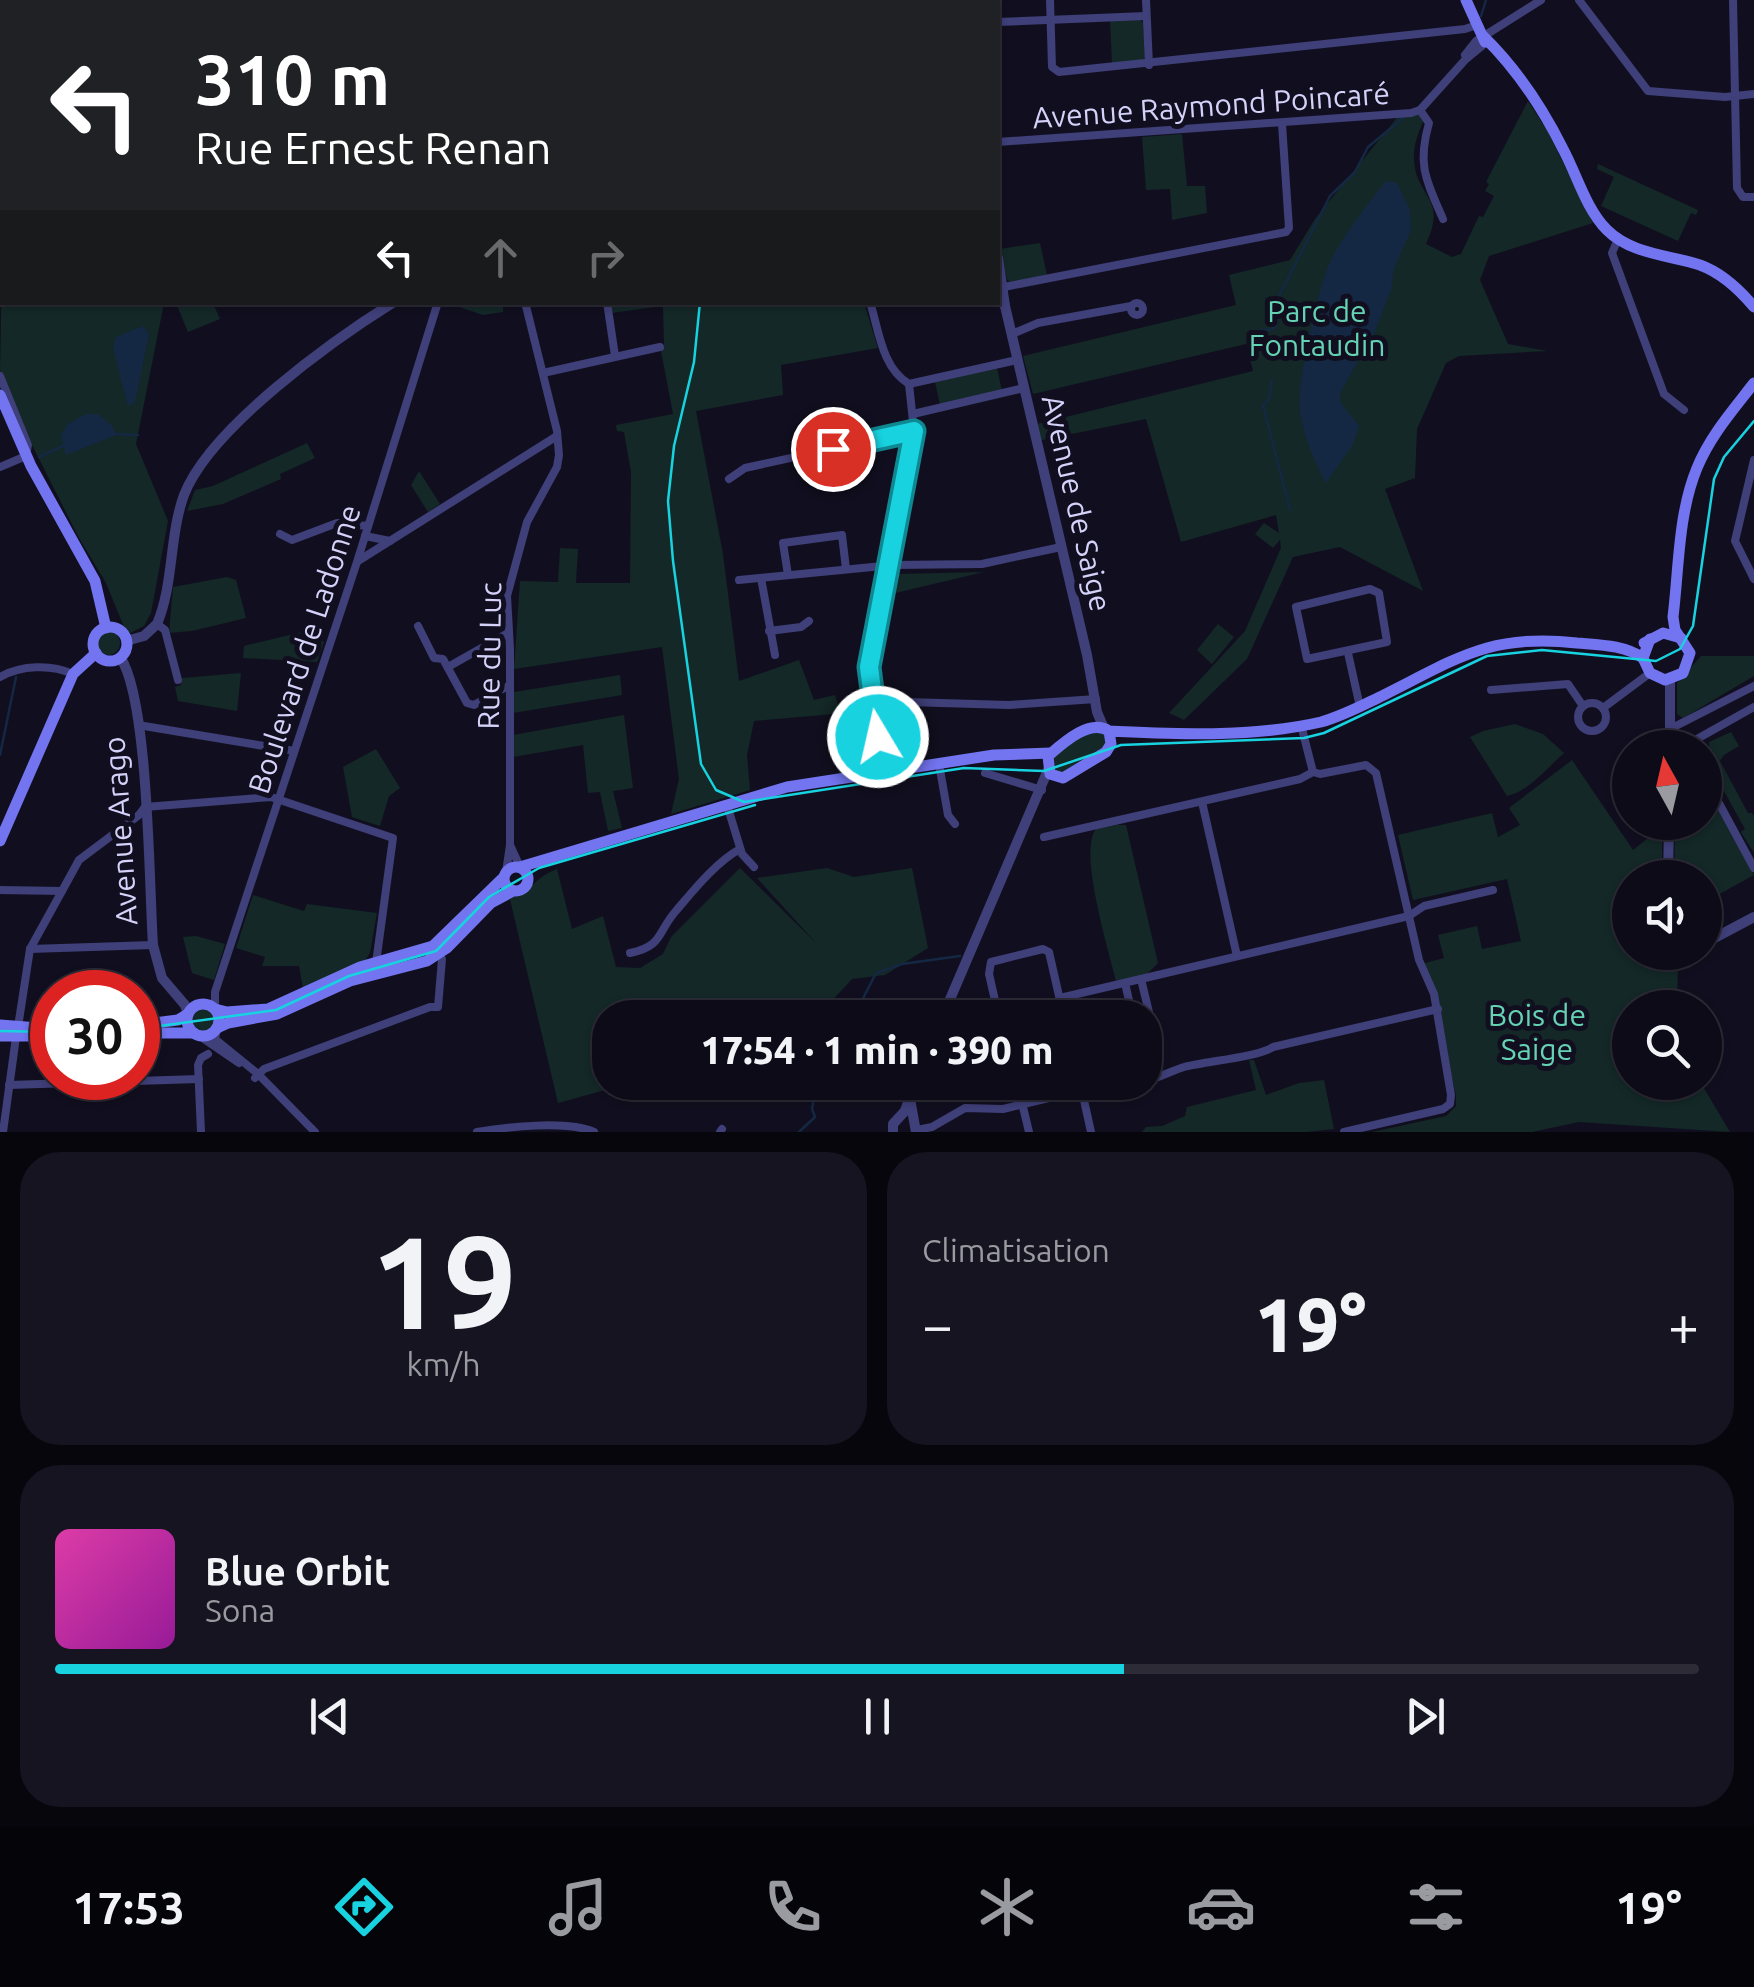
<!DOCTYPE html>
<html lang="fr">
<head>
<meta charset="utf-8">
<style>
	body { margin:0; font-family:Ubuntu,sans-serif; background:#161420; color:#f1f3f6; height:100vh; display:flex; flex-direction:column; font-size:38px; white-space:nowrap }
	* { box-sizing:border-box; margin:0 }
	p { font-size:32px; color:#9a9ba1 }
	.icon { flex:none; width:55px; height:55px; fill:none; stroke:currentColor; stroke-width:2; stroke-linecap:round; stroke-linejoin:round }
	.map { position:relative; height:1132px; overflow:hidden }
	.sheet { display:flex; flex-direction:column; gap:20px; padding:20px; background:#07060d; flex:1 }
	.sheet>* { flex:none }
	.hud { position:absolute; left:0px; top:0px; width:1000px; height:305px; box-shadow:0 2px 8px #0004,0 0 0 2px #2d2b36; background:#202124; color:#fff; overflow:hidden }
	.needle { width:65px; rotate:352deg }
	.tools { position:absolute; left:1612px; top:730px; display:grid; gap:20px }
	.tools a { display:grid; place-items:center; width:110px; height:110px; border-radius:50%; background:#0d0b17; box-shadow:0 2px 8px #0004,0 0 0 2px #2d2b36; font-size:50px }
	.speed { position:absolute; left:30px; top:970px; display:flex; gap:20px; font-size:50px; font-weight:700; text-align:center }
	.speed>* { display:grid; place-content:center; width:130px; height:130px; border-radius:50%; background:#0d0b17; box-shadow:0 2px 8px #0004,0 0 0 2px #2d2b36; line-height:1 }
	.speed .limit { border:15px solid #d22; background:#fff; color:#111 }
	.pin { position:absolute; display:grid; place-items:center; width:85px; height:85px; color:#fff; margin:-42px; border:5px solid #fff; border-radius:50%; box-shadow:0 2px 10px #0007 }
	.me { position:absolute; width:110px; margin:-55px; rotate:351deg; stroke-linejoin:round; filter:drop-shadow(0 0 8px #0008) }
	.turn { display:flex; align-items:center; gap:35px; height:210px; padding:0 30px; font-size:45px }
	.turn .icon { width:130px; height:130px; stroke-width:2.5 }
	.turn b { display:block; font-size:70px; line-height:85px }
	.lanes { display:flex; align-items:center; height:95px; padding:0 30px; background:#0003; justify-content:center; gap:50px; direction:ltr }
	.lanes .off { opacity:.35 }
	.big { font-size:75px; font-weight:800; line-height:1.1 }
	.sheet .card { flex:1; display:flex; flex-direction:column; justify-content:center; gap:15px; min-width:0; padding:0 35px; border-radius:40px; background:#161420 }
	.sheet .dial { align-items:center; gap:0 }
	.dial b { font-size:130px; line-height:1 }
	.song { display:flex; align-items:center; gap:30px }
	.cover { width:120px; height:120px; border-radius:15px; background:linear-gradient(135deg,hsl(320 70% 55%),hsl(300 70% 35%)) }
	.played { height:10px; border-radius:5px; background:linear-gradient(90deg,#18d2e0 65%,#2d2b36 65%) }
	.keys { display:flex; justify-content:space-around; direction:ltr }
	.heat { display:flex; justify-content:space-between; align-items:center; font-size:55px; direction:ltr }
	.sheet .tiles { flex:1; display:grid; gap:20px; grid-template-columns:1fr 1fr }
	.card:last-child { grid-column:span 2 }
	.trip { position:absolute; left:592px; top:1000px; width:570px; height:100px; border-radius:40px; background:#0d0b17; box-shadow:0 2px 8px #0004,0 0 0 2px #2d2b36; font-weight:800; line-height:100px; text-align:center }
	.tab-bar { display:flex; height:160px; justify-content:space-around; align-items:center; background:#050409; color:#9a9ba1 }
	.tab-bar .icon { width:70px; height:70px }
	.tab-bar .on { color:#18d2e0 }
	.tab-bar b { font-size:45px; color:#f1f3f6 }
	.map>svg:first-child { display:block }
	.green { fill:#132827 }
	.water { fill:#142844 }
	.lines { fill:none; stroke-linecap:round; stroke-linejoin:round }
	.stream { stroke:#142844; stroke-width:2.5 }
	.minor { stroke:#3f3f79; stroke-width:8 }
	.tertiary { stroke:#3f3f79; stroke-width:10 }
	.secondary { stroke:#7374f0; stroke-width:11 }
	.tram { stroke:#18d2e0; stroke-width:2.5 }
	.rail-casing { stroke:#18d2e0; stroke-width:6 }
	.rail { stroke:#110f1f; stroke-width:2.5; stroke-dasharray:8; stroke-linecap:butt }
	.route-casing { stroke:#108892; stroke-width:25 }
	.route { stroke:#18d2e0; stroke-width:18 }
	.labels { text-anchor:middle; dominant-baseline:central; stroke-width:10; stroke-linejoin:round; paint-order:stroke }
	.street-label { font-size:30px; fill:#d5d2fa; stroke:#110f1f }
	.park-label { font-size:30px; fill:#66d2b4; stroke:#110f1f }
</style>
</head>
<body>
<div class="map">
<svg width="1754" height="1132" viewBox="0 0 1754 1132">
	<rect width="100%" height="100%" fill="#110f1f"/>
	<g class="green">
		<polygon points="1139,19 1143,23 1145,57 1141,61 1112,63 1110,21"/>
		<path d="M 1528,101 L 1548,132 L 1593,223 L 1489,256 L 1480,280 L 1508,344 L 1547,351 L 1459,356 L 1446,363 L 1417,429 L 1415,478 L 1385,489 L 1423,591 L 1340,547 L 1293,557 L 1247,659 L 1184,720 L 1169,713 L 1245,631 L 1281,548 L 1280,540 L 1273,548 L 1255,534 L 1264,523 L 1279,533 L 1276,515 L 1181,542 L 1146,419 L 1037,441 L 1033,425 L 1253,371 L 1246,344 L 1033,394 L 1023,356 L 1236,305 L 1229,275 L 1290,260 L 1315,219 L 1400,114 L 1418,113 L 1424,120 C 1418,133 1413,146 1414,160 C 1416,198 1448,197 1426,244 L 1452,257 L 1461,254 L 1479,216 L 1483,217 L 1494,196 L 1485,191 L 1489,184 L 1486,182 Z"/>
		<polygon points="1182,134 1187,186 1205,186 1207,213 1172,220 1170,189 1146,190 1142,137"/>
		<polygon points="1598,164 1698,210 1696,215 1691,213 1678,241 1601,206 1614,177 1597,169"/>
		<polygon points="1040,243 1047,275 1010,282 1007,280 1000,249"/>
		<polygon points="2,267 2,302 164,303 136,444 168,521 151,613 144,626 130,633 124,627 106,583 79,538 30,441 0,370"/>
		<polygon points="444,302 503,303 503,312 483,315"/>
		<polygon points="176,303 213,303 220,319 188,332"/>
		<polygon points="610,303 864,303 878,348 781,365 783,395 696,411 723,554 739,681 799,660 814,700 835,695 839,708 868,705 869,711 754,721 747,755 750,790 671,814 679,779 662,647 514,669 520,581 558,582 560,548 578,549 576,583 630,583 631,472 624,432 617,431 616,425 673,414 661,351 664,344 663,306 611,313"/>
		<polygon points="997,368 1002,391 940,405 935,382"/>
		<polygon points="307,443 315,458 280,474 281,479 223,504 187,511 195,490 213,486"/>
		<polygon points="419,471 440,504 428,512 411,485"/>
		<polygon points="984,572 887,595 891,578 897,574"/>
		<polygon points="227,577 236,580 246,618 192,631 169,633 173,587"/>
		<polygon points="1218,624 1234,637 1212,664 1197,650"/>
		<polygon points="306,631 324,642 317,662 243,658 244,646"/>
		<circle cx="108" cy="643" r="12"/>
		<polygon points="1701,656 1754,656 1754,676 1683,718 1677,714 1677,683"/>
		<polygon points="241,673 237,711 178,701 175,687 181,685 182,678"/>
		<polygon points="620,675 622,695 513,713 514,692"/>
		<polygon points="624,715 633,788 613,791 622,828 608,831 600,792 588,793 583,745 513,757 513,735"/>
		<path d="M 871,721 C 875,760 880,767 839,774 L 831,725 Z"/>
		<path d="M 1515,724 L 1543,734 L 1564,753 C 1547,768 1528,792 1507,796 L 1470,737 L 1483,731 Z"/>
		<polygon points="1092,730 1106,735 1106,746 1061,774 1055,772 1054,755"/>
		<polygon points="1731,732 1739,746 1724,755 1720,761 1748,813 1752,813 1754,816 1754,853 1741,832 1745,829 1710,766 1709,742"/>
		<polygon points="376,749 400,788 389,796 380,826 352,817 343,767"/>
		<polygon points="1572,760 1633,850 1662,827 1662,877 1630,878 1630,952 1661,953 1661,970 1678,966 1677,1007 1630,1008 1630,1082 1701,1083 1730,1132 1579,1122 1532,1132 1372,1132 1446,1116 1456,1106 1456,1095 1425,963 1444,958 1438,935 1477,926 1482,949 1521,941 1507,879 1413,900 1398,835 1492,813 1498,837 1520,825 1509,808"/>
		<polygon points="1709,794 1754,875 1705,902 1705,878 1674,878 1675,823 1705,822 1705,795"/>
		<path d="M 1116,825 L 1126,825 L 1158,963 L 1146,975 L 1116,981 C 1109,951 1078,851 1096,829 Z"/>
		<path d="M 740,868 L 816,943 L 757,878 L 827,868 L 854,877 L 912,868 L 928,948 L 885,975 L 852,979 L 817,1017 L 719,1017 L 709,1008 L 676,1017 L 610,1018 L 610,1082 L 627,1084 L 558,1103 L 509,895 C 534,891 533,878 557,869 L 572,929 L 603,916 L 616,967 L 640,968 L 663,954 L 671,937 Z"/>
		<polygon points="253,895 304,911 307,904 377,913 370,953 364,962 303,988 299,966 262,966 265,957 236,948"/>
		<polygon points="196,936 225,944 214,980 192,973 183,937"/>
		<circle cx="203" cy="1020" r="12"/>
		<polygon points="1249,1060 1254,1060 1266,1095 1299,1083 1324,1080 1334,1129 1307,1132 1142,1132 1146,1127 1162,1126 1185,1116 1187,1107 1256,1090"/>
	</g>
	<g class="water">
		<path d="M 1386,181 L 1397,183 L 1410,210 L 1411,230 L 1394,268 L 1391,290 L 1375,331 L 1340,393 L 1340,402 L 1359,426 L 1353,444 L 1326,483 C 1314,461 1303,435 1300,410 C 1297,383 1319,282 1332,258 C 1347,230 1367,206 1386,181 Z"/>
		<polygon points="143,326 149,334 135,402 128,406 113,348 116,337"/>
		<polygon points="86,414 98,414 112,426 116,435 66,455 61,435 68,424"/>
	</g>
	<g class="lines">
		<g class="stream">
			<polyline points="677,2 681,0"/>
			<polyline points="1481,16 1486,0"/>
			<polyline points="1254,337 1261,330 1271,330 1276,326 1279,296 1330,196 1355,172 1368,147 1403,118"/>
			<polyline points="1272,380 1269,399 1263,405 1290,510"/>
			<polyline points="116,434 138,435"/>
			<polyline points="39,457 65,445"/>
			<polyline points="0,755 16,677"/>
			<polyline points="853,1018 876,973 902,964 960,956"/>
			<polyline points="799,1132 815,1117 812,1109 817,1082"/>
		</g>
		<g class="minor">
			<polyline points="90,0 91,2"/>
			<polyline points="167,0 168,2"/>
			<polyline points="1050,0 1052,67 1059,72 1465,29 1477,25"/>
			<polyline points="1146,0 1149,65"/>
			<polyline points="1579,0 1648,91 1725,97 1754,94"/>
			<polyline points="1733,0 1737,188 1743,197 1754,197"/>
			<polyline points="858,2 865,0"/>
			<polyline points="998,22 1146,16"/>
			<polyline points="0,24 2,28"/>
			<polyline points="1465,55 1476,41 1541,0"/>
			<path d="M 1420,110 L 1429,123 C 1417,165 1426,180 1443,219"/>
			<polyline points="998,142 1411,113 1420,110 1465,60 1482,46 1482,39"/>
			<polyline points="1618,239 1612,253 1664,394 1684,410"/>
			<polyline points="0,265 2,263"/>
			<polyline points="1004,287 1286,232 1289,228 1282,124"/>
			<polyline points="607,302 615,356"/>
			<path d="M 870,302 C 879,331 882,368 909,384"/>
			<circle cx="1137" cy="309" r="6"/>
			<polyline points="1012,334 1038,323 1131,306"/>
			<polyline points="543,373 660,347"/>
			<polyline points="0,376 28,445 26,456 0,467"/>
			<polyline points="909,384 1017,360"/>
			<polyline points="913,414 1024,388"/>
			<polyline points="1754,460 1735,541 1754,579"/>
			<polyline points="729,479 745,468 914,431"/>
			<polyline points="280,534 292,540 337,523 368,526"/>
			<polyline points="365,536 390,541"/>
			<polyline points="358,561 557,436"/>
			<polyline points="788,575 783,543 842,535 846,569"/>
			<polyline points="761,578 775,655"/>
			<polyline points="739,580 893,565 982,564 1061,547"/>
			<polygon points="1370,589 1379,593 1387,642 1307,659 1296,607"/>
			<polyline points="157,624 165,630 178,680"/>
			<polyline points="418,626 434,658 443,659 467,703 474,705 510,685"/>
			<polyline points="769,631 801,627 809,621"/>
			<polyline points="1348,653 1360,707"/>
			<polyline points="448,667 508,633"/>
			<path d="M 0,677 C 21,665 51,664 73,674"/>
			<polyline points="1491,690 1568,684 1583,706"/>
			<polyline points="873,701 1009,705 1096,699"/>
			<circle cx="1592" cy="717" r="14"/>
			<polyline points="1603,708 1650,673"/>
			<polyline points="138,725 294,751"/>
			<polyline points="1301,725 1313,772 1320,774 1366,765 1376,773 1419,960 1434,994 1451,1095 1450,1104 1443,1109 1344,1132"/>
			<polyline points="1670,729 1754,686"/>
			<polyline points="1681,748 1754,707"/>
			<polyline points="939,764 948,815 955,824"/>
			<polyline points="985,773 1042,790"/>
			<polyline points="875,774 878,724 869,667 914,431 909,384"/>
			<polyline points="1705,785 1715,796 1754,868"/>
			<polyline points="1202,802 1237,956"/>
			<polyline points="727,805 742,854 754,867"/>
			<polyline points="1044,837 1300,779 1313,772"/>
			<polyline points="510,845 510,649 507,596 527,522 557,467 559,455 557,431 525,302"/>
			<polyline points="506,872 510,845 520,867"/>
			<polyline points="0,890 62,891 79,860 139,815 145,807 271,797 393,838 376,963"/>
			<polyline points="30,949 153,945"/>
			<path d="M 630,953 C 663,946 657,933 675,912 C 693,891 716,862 740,849"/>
			<polyline points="1141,979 1159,1054 1158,1059 1145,1061"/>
			<polyline points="1125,983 1133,1018"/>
			<polyline points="1060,998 1409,916 1424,906 1493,890"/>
			<polyline points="215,1009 215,992 357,562 438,302"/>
			<polyline points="999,1018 989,974 991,962 1043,949 1049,952 1064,1018"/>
			<polyline points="18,1027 30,949 62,891"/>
			<polyline points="217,1028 215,1039 258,1074 315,1132"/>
			<polyline points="198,1035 239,1063"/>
			<polyline points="255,1078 264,1069 430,1007 438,1007 442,959 439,955"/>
			<path d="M 1145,1081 C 1159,1078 1171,1071 1184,1067 C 1207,1061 1258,1057 1273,1047 L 1438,1009"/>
			<polyline points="1017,1082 1029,1132"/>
			<polyline points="1080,1082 1091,1132"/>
			<polyline points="9,1085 199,1079"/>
			<polyline points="917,1130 932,1127 965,1108 1003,1109 1116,1082"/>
			<polyline points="3,1132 16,1037"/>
			<polyline points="201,1132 198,1065 201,1058 208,1054"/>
			<path d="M 477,1132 C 506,1127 567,1120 594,1132"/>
			<polyline points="720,1132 722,1129"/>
		</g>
		<g class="tertiary">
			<polyline points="931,0 932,2"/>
			<polyline points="586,2 588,0"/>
			<polyline points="998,258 1005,306 998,294"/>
			<polyline points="1005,306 1087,655 1097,712 1103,726"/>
			<path d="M 126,641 L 144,636 L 157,624 C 174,584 169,536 184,495 C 210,428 333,340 394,302"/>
			<path d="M 120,657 C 149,698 149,887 153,945 L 162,978 L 185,1005 L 188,1014"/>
			<polyline points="1670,748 1670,679"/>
			<polyline points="1668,878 1669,822"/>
			<polyline points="1705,943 1754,917"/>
			<polyline points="1669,952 1675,957 1688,952"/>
			<polyline points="942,1018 1048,770"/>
			<polyline points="910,1099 916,1132"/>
			<polyline points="893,1132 893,1124 905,1111 915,1082"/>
		</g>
		<g class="secondary">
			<polyline points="1466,0 1485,42"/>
			<path d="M 1483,36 C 1515,67 1543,109 1563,149 C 1577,175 1586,209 1607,230 C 1631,254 1669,255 1700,265 C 1722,273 1739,289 1754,307"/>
			<polyline points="0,395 31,466 95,581 106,628"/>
			<circle cx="110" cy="644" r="17"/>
			<path d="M 1650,639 L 1643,658 L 1650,673 L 1665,680 L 1683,673 L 1690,653 L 1675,630 L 1673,617 C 1679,568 1678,514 1697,468 C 1710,436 1733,410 1754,383"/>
			<polyline points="1644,643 1663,633 1681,638"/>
			<path d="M 1109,731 L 1111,744 L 1106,752 L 1063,778 L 1050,774 L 1048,756 C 1063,743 1090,718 1109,731 C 1180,734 1251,738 1321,722 C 1343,716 1363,705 1384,695 C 1458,658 1491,633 1577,643 C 1600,645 1624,645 1643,658"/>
			<polyline points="0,841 73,674 96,653"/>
			<circle cx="516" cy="879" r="12"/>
			<polyline points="520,867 787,787 994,755 1051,753"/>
			<circle cx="203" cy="1020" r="16"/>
			<polyline points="215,1009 227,1012 268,1009 360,967 433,946 504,877"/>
			<polyline points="0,1025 52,1029"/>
			<polyline points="138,1025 178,1020 188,1014"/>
			<polyline points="217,1028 228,1023 277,1014 350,981 427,961 447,948 491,903 513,891"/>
			<polyline points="138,1033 193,1033"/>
			<polyline points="0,1036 52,1036"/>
		</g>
		<g class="tram">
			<polyline points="634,0 635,2"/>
			<polyline points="700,302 694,362 674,446 668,501 673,561 701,764 716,790 744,802 964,768 1044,771 1121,745 1304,738 1324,733 1487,656 1542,650 1656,661 1680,649 1693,626 1714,479 1724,457 1754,421"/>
			<polyline points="138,1029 276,1010 349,976 436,951 489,897 539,868 755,805"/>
			<polyline points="0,1031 52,1032"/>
		</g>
		<defs>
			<g id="rail">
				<polyline points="338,2 342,0"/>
				<polyline points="0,252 2,250"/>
			</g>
		</defs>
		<use href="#rail" class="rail-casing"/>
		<use href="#rail" class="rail"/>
	</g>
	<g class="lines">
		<defs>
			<polyline id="route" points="833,449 914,431 869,667 878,737"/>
		</defs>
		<use href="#route" class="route-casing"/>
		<use href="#route" class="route"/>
	</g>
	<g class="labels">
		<g class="street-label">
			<text transform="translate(1211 105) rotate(-4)">Avenue Raymond Poincaré</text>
			<text transform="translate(1077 503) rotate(77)">Avenue de Saige</text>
			<text transform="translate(304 649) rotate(-72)">Boulevard de Ladonne</text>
			<text transform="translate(489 656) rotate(-89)">Rue du Luc</text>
			<text transform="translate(120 831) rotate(-94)">Avenue Arago</text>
		</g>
		<g class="park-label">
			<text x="1317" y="311">Parc de<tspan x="1317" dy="34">Fontaudin</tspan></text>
			<text x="1537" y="1015">Bois de<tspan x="1537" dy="34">Saige</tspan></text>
		</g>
	</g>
</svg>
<div class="tools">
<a><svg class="needle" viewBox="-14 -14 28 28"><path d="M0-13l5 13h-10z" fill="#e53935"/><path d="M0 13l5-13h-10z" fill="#9a9ba1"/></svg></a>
<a><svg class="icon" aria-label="sound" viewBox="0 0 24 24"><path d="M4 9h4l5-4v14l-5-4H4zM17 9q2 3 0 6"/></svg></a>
<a><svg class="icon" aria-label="search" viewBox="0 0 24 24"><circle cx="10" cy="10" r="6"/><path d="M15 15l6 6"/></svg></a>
</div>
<div class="speed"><div class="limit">30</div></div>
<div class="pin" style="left:833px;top:449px;background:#d93025"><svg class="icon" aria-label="arrive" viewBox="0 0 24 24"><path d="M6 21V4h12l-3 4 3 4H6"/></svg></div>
<svg class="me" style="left:878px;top:737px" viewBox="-20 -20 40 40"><circle r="17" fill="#18d2e0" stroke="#fff" stroke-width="3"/><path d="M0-11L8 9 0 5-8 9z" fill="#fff"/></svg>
<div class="trip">17:54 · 1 min · 390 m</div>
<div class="hud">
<div class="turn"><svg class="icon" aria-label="left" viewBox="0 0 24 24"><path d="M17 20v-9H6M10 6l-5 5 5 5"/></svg><div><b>310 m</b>Rue Ernest Renan</div></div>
<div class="lanes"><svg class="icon" aria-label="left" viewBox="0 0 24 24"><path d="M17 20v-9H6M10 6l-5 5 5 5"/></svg><svg class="icon off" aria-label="ahead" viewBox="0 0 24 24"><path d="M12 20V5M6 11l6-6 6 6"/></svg><svg class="icon off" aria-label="right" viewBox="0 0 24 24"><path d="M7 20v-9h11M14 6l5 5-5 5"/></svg></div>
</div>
</div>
<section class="sheet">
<div class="tiles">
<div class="card dial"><b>19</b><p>km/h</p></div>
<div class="card"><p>Climatisation</p>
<div class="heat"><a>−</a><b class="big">19°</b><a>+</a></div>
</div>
<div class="card">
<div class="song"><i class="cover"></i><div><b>Blue Orbit</b><p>Sona</p></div></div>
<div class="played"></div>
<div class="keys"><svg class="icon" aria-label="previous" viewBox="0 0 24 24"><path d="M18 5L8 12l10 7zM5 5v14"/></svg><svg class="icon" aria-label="pause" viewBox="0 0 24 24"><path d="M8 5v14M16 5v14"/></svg><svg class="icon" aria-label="next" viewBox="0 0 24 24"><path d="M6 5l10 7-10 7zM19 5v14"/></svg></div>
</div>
</div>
</section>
<nav class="tab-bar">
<b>17:53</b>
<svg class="icon on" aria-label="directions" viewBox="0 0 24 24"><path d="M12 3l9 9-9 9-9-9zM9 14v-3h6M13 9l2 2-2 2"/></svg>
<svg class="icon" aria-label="music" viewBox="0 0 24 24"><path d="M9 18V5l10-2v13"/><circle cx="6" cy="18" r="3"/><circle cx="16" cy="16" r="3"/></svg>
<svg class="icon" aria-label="phone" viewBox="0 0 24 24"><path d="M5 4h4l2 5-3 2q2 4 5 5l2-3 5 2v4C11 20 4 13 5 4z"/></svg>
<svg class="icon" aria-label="climate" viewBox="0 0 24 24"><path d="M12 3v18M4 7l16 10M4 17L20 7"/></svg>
<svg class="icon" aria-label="car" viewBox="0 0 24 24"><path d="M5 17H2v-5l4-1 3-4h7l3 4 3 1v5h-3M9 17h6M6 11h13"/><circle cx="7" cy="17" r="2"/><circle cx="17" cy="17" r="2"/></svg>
<svg class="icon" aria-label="filters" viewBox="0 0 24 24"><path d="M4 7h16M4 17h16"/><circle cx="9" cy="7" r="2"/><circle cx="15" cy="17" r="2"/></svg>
<b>19°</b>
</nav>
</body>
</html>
